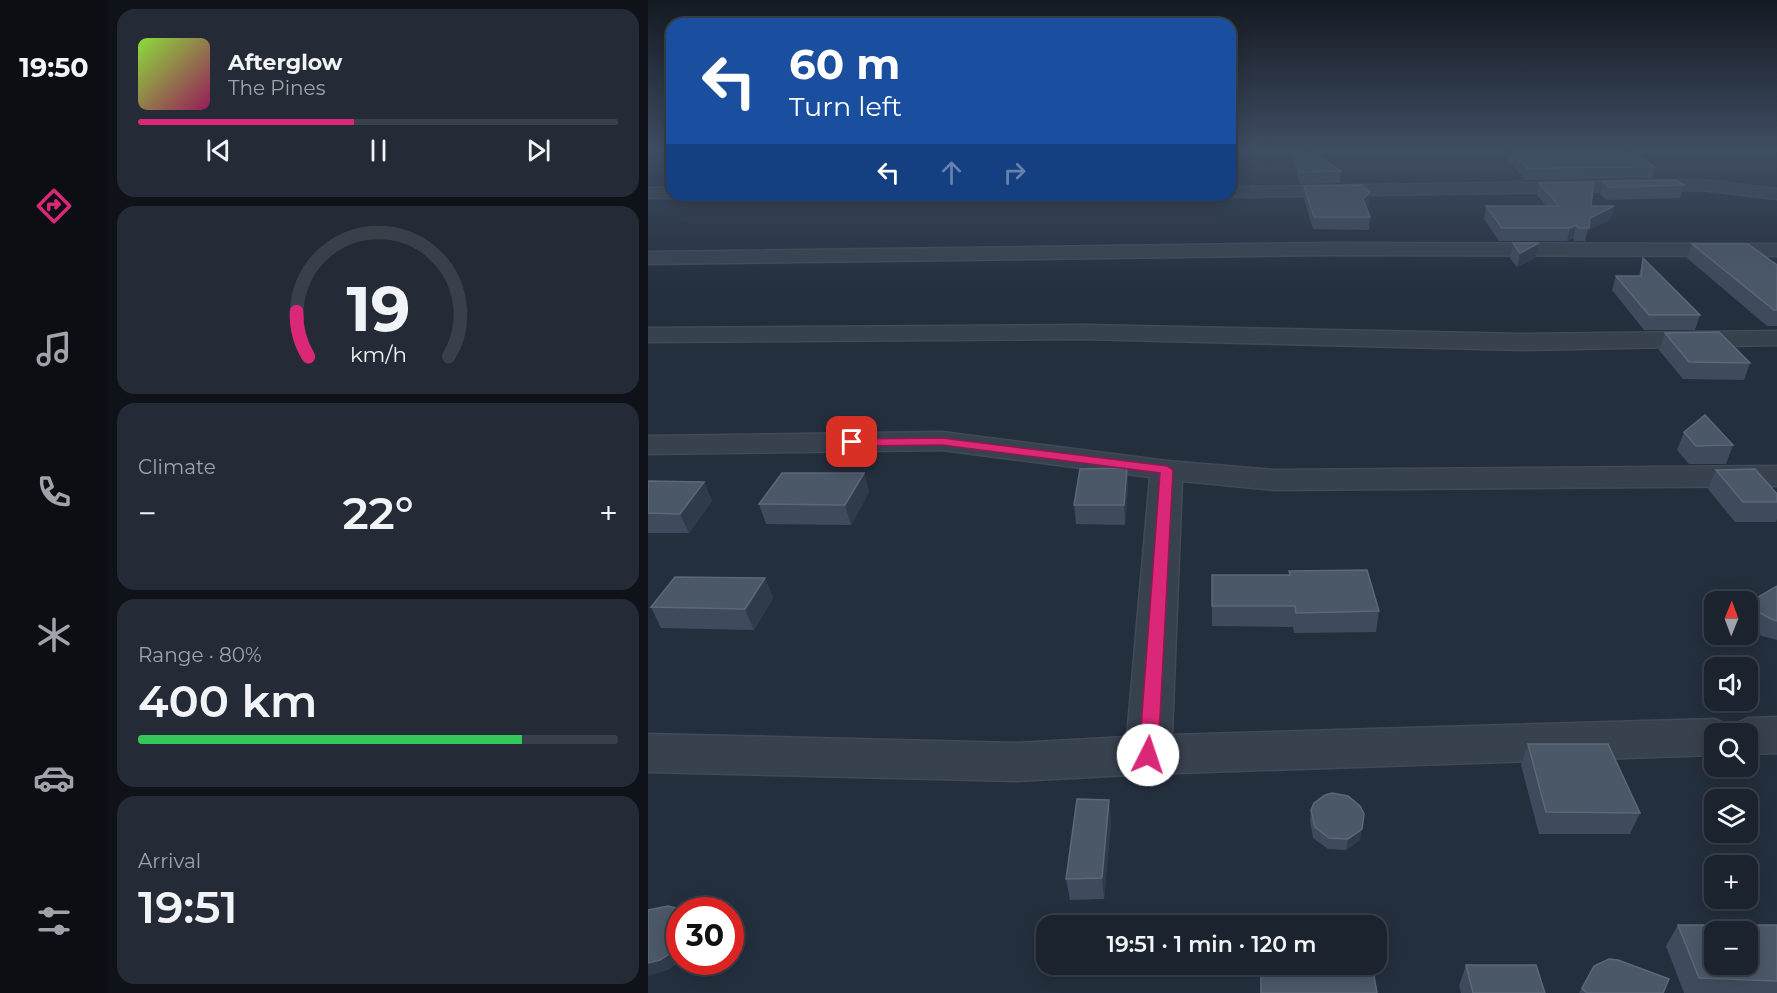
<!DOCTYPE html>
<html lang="en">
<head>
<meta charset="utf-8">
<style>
	body { margin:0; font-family:Montserrat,sans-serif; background:#242b36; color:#f1f3f6; height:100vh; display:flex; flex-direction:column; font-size:22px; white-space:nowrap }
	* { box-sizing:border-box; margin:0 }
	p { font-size:20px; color:#a0a4aa }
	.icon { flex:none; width:33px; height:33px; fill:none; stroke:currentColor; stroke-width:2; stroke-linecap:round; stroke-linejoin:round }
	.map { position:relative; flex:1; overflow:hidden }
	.sheet { display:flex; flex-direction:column; gap:9px; padding:9px; background:#0f1319; width:540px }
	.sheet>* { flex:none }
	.banner { position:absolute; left:18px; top:18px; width:570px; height:183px; border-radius:18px; box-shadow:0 3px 15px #0003,0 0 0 2px #39404a; background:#1a4fa0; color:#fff; overflow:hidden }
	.needle { width:39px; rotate:1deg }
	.fabs { position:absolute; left:1056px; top:591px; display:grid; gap:12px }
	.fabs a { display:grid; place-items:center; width:54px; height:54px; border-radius:12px; background:#1b232e; box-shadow:0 3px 15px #0003,0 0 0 2px #39404a; font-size:30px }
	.speed { position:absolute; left:18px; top:897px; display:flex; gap:12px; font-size:30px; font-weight:700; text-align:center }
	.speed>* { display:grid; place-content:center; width:78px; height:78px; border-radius:50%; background:#1b232e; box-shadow:0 3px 15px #0003,0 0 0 2px #39404a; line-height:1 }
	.speed .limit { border:9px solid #d22; background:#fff; color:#111 }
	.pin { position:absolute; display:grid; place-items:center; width:51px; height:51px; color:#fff; margin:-26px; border-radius:12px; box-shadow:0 3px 9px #0006 }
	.me { position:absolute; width:66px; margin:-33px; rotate:4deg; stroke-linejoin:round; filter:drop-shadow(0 0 4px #0008) }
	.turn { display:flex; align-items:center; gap:21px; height:126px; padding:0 24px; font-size:27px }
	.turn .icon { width:78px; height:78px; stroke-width:2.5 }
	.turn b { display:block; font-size:42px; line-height:51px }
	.lanes { display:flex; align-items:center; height:57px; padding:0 24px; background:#0003; justify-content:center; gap:30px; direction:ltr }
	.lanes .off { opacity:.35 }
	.big { font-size:45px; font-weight:600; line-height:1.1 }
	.sheet .card { flex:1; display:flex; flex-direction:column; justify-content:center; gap:9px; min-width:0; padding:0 21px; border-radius:18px; background:#242b36 }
	.sheet .dial { align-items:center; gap:0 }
	.dial svg { height:156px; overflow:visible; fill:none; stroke:#39404a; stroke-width:7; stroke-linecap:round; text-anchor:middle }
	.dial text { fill:#f1f3f6; stroke:none }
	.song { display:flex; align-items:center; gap:18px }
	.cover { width:72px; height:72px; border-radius:9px; background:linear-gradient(135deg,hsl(90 70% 55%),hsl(330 70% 35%)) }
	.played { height:6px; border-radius:3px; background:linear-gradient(90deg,#db2777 45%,#39404a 45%) }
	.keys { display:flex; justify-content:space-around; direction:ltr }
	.heat { display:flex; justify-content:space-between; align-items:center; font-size:33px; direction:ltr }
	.charge { height:9px; border-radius:4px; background:linear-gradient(90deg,#34c759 80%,#39404a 0) }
	.trip { position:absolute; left:388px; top:915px; width:351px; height:60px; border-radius:18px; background:#1b232e; box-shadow:0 3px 15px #0003,0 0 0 2px #39404a; font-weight:600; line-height:60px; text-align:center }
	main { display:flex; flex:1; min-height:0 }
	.menu { display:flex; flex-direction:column; width:108px; justify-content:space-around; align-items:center; background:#0b0e12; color:#a0a4aa }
	.menu .icon { width:42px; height:42px }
	.menu .on { color:#db2777 }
	.menu b { font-size:27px; color:#f1f3f6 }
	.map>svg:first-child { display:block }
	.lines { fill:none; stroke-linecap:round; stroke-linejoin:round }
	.minor-casing { stroke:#414a57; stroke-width:3 }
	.minor { fill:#38414e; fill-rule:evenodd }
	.wall { fill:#3f4b5c }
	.shaded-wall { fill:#2f3b4b }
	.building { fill:#4b5868; stroke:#5c6777; stroke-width:1.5; fill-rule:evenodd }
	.route { fill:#db2777; stroke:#8e194d; stroke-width:1.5 }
</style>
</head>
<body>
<main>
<nav class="menu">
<b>19:50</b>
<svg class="icon on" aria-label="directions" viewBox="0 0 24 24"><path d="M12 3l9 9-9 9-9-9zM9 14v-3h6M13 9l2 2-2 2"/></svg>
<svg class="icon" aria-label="music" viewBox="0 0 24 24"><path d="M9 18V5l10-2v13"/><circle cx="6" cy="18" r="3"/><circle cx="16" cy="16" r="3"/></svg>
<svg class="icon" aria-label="phone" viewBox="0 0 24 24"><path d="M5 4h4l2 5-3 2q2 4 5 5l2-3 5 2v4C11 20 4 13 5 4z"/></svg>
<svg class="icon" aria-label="climate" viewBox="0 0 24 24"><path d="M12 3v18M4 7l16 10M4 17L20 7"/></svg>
<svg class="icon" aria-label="car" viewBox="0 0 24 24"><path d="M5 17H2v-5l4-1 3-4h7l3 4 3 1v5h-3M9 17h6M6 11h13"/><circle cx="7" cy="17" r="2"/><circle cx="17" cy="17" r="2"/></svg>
<svg class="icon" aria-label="filters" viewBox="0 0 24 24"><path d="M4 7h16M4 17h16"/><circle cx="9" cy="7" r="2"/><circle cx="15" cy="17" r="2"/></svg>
</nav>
<section class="sheet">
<div class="card">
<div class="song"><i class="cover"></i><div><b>Afterglow</b><p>The Pines</p></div></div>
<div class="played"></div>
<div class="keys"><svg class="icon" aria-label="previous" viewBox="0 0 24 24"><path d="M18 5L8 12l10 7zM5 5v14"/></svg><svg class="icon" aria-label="pause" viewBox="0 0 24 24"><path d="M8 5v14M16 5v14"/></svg><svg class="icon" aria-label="next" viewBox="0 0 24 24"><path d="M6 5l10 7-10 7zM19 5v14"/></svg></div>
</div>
<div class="card dial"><svg viewBox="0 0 100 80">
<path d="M14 69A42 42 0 1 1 86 69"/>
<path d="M14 69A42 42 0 0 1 8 46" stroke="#db2777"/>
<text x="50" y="56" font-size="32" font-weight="700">19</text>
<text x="50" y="72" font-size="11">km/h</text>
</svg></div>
<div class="card"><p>Climate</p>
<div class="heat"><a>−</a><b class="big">22°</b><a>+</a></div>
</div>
<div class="card"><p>Range · 80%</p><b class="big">400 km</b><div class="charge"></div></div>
<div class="card"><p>Arrival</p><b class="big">19:51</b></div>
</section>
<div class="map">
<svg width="1129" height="993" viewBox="0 0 1129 993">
	<rect width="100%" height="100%" fill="#242f3e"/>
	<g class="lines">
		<defs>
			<g id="minor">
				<polygon points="1053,180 1129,189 1129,199 1053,190 582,197 575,195 582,195 582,187"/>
				<polygon points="0,188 24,188 24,195 31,195 24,198 0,198"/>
				<polygon points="138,195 368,195 365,199 359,200 147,200 141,199"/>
				<polygon points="684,243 1129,244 1129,256 684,255 0,264 0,252"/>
				<polygon points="436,325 875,334 1129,331 1129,345 875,350 436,339 0,342 0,328"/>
				<polygon points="294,432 519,461 627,470 1129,466 1129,486 627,490 534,481 524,735 1066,719 1083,726 1100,718 1129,717 1129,753 1100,754 1100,734 1066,734 1066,755 500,774 368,781 0,772 0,734 368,743 479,737 502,477 294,450 0,454 0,436"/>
			</g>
		</defs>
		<use href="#minor" class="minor-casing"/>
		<use href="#minor" class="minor"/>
	</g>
	<g class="wall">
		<polygon points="582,149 701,149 700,153 667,153 693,171 692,183 652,184 643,153 582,153"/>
		<polygon points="744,149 980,149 1007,167 1004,178 877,180 856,155 746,153"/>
		<polygon points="955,181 1036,185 1032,198 958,200 952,194"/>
		<polygon points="891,183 943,206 963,219 940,230 937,241 927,241 925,238 919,241 851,241 836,219 838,206 898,206 889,195"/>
		<polygon points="656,186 721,204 718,207 722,217 721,230 665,229 656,198"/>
		<polygon points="865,243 887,258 869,267 862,258"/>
		<polygon points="1044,244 1129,265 1129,326 1119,326 1039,258"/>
		<polygon points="995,258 1052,315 1047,330 996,330 964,290 968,276 991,276"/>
		<polygon points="1017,333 1102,363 1096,380 1035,379 1011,350"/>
		<polygon points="1036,432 1085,445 1078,464 1041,464 1029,450"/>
		<polygon points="479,468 480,487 477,525 428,524 426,505"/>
		<polygon points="1068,470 1129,502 1129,519 1128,522 1087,522 1060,489"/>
		<polygon points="216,473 221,492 203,525 118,524 111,504"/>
		<polygon points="0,481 56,482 64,501 41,533 0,533"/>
		<polygon points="641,571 731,611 728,632 646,633 645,627 564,626 564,575 641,575"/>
		<polygon points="117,578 125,598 106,630 13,628 3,607"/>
		<polygon points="1129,586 1129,640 1114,636 1100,628 1100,603"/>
		<polygon points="880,744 992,813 982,834 891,834 873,765"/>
		<polygon points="663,810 712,840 698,850 680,849 665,838 662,821"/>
		<polygon points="463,821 456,899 422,900 418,879"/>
		<polygon points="1030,925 1129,925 1129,993 1036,993 1018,946"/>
		<polygon points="612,964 724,964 729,993 612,993"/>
		<polygon points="818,965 897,993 813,993 811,986"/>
		<polygon points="946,966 1015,993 931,993"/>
	</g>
	<g class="shaded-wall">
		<polygon points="722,192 721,204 714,212 715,199"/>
		<polygon points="966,206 963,219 940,230 942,218"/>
		<polygon points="928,225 925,238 919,241 922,228"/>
		<polygon points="891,243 887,258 869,267 872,253"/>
		<polygon points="479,468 480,487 477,525 476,505"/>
		<polygon points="216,473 221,492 203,525 197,505"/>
		<polygon points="56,482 64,501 41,533 32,514"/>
		<polygon points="117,578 125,598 106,630 97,609"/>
		<polygon points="461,800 463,821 456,899 454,878"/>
		<polygon points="714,829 712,840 698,850 700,839"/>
		<polygon points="32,942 32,962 20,970 0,976 0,963"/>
	</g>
	<g class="building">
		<polygon points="645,149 661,149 693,171 652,172"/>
		<polygon points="862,149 980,149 1007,167 879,168"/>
		<polygon points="1028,180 1036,185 961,187 955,181"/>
		<polygon points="946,182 943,206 966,206 942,218 941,228 930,228 928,225 922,228 854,228 838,206 911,206 891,183"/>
		<polygon points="713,185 722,192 715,199 722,217 666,217 656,186"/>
		<polygon points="865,243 891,243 872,253"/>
		<polygon points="1044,244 1100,244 1129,265 1129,310 1126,310"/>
		<polygon points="995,258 1052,315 1001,315 968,276 993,276"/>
		<polygon points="1071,332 1102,363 1041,362 1017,333"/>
		<polygon points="1057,415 1085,445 1048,446 1036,432"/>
		<polygon points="479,468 476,505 426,505 432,469"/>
		<polygon points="1107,469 1129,494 1129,502 1095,502 1068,470"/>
		<polygon points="134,473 216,473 197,505 111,504"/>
		<polygon points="0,481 56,482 32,514 0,513"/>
		<polygon points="719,570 731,611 648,613 647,606 564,606 564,575 642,575 641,571"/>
		<polygon points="27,577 117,578 97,609 3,607"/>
		<polygon points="1129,586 1129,621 1123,619 1100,606 1100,603"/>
		<polygon points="880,744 960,744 992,813 898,812"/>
		<polygon points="684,793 700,796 712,806 716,814 714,829 700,839 681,838 667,827 663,810 666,803 677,795"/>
		<polygon points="429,799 461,800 454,878 418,879"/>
		<polygon points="20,906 37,910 32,910 32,942 24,952 12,960 0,963 0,910"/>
		<path d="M 1030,925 L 1129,925 L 1129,981 L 1051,978 ZM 1066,932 L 1100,932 L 1100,964 L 1066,964 Z"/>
		<polygon points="961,959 970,960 1021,979 1015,993 939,993 934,988 946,966"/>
		<polygon points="613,964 724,964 729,993 613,993"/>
		<polygon points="818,965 888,965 897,993 825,993"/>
	</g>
	<linearGradient id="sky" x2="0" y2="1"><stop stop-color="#141a22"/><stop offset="0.52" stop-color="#3f4d63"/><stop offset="1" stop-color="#3f4d63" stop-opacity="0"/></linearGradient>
	<rect width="1129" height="288" fill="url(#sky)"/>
	<polygon class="route" points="294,438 519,466 525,470 510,755 507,760 500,763 493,760 491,755 512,473 294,445 204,446 197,442 204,439"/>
</svg>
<div class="fabs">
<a><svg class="needle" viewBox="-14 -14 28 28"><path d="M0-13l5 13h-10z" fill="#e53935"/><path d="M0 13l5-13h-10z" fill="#a0a4aa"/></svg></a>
<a><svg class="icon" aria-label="sound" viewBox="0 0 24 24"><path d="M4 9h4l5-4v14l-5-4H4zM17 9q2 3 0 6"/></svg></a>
<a><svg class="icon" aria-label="search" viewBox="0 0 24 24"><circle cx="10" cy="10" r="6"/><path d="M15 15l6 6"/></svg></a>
<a><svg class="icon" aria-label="layers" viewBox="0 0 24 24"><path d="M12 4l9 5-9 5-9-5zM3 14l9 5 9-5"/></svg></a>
<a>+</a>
<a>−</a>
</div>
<div class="speed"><div class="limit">30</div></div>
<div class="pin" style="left:204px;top:442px;background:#d93025"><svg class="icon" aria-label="arrive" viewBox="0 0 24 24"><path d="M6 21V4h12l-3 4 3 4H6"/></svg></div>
<svg class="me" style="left:500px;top:755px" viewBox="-20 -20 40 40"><circle r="19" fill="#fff"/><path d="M0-13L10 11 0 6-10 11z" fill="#db2777"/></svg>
<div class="trip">19:51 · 1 min · 120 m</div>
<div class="banner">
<div class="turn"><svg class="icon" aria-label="left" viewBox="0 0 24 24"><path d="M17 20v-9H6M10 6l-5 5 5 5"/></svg><div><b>60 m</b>Turn left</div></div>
<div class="lanes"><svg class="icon" aria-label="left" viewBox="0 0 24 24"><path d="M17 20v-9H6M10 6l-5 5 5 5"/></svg><svg class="icon off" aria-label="ahead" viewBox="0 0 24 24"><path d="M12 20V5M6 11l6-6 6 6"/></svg><svg class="icon off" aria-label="right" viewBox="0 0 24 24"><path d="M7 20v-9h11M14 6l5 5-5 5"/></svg></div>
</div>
</div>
</main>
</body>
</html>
